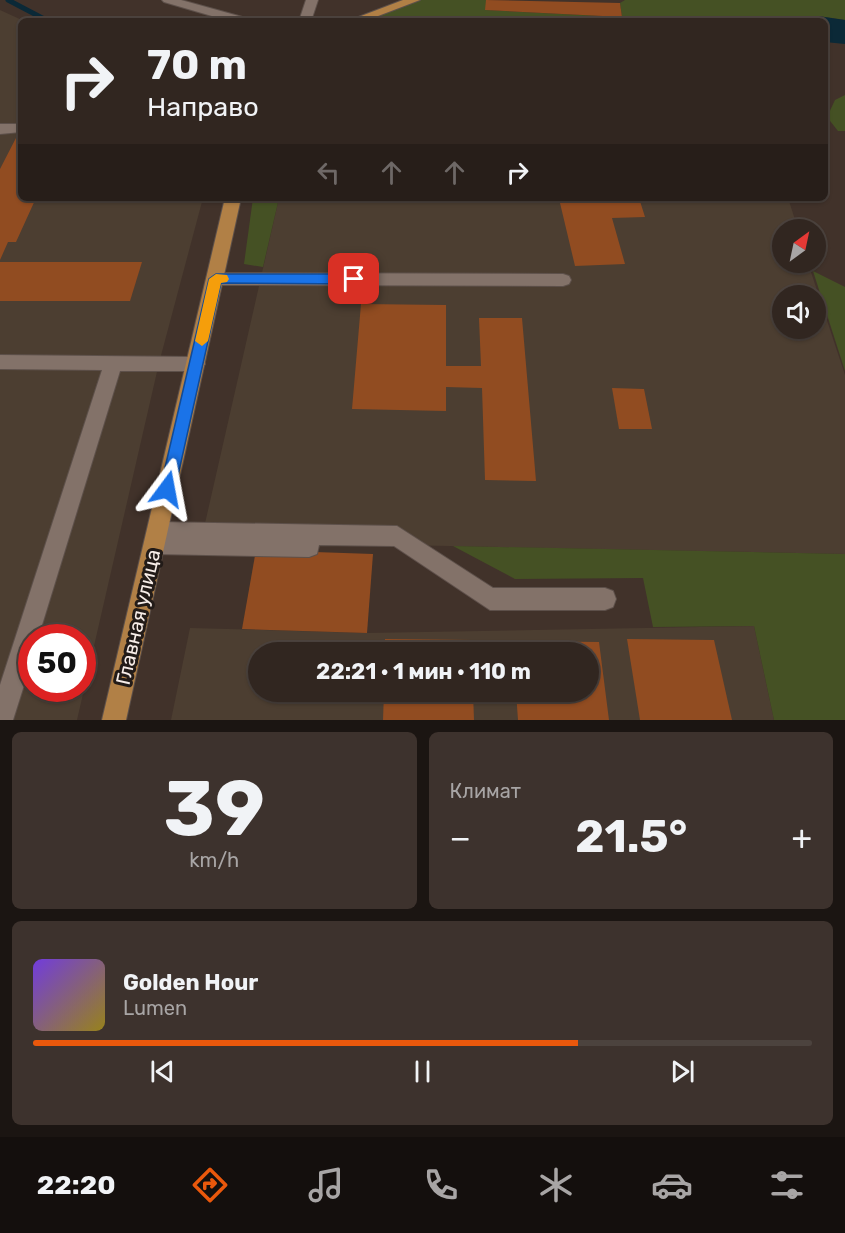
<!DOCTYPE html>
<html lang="ru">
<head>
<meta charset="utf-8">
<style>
	body { margin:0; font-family:Rubik,sans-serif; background:#3d322d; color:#f1f3f6; height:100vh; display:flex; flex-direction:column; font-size:22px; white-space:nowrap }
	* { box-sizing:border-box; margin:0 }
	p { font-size:20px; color:#a8a5a5 }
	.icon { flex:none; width:33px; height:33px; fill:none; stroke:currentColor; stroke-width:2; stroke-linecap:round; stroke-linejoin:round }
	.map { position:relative; height:720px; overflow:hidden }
	.side { display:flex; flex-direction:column; gap:12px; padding:12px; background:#1b1512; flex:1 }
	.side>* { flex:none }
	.banner { position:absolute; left:18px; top:18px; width:810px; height:183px; border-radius:9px; box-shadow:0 2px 4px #0004,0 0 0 2px #4c433e; background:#312620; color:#f1f3f6; overflow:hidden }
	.needle { width:39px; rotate:33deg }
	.fabs { position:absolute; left:772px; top:219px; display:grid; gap:12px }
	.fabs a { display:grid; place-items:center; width:54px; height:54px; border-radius:50%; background:#312620; box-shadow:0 2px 4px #0004,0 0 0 2px #4c433e; font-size:30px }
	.speed { position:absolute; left:18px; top:624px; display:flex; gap:12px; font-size:30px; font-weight:700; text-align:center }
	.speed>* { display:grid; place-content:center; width:78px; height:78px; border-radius:50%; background:#312620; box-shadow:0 2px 4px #0004,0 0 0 2px #4c433e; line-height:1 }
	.speed .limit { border:9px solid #d22; background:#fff; color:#111 }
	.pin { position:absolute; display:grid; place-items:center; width:51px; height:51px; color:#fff; margin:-26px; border-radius:12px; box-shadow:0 3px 9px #0006 }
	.me { position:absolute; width:66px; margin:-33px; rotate:13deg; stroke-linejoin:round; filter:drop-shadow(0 0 4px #0008) }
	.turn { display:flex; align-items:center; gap:21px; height:126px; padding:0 30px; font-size:27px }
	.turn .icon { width:78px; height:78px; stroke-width:2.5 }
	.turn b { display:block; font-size:42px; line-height:51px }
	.lanes { display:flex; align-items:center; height:57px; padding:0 30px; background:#0003; justify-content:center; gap:30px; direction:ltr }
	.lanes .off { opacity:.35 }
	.big { font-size:45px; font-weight:700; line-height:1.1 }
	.side .tile { flex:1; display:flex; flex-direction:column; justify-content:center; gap:9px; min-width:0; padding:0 21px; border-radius:9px; background:#3d322d }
	.side .dial { align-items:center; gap:0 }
	.dial b { font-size:78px; line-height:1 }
	.song { display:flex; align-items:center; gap:18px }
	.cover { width:72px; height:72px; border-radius:9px; background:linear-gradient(135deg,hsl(260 70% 55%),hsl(50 70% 35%)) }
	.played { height:6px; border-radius:3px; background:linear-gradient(90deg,#ea580c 70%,#4c433e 70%) }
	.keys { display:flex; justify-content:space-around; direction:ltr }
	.heat { display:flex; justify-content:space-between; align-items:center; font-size:33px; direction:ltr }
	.side .tiles { flex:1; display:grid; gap:12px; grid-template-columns:1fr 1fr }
	.tile:last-child { grid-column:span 2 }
	.trip { position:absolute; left:248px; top:642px; width:351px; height:60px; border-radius:30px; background:#312620; box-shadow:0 2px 4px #0004,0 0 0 2px #4c433e; font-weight:700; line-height:60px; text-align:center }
	.tab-bar { display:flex; height:96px; justify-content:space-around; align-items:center; background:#140f0d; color:#a8a5a5 }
	.tab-bar .icon { width:42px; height:42px }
	.tab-bar .current { color:#ea580c }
	.tab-bar b { font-size:27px; color:#f1f3f6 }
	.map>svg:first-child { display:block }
	.education { fill:#4c3e31; fill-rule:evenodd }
	.green { fill:#455124 }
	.water { fill:#0b2937 }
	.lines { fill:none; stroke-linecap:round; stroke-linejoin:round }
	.stream { stroke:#0b2937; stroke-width:5 }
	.building { fill:#914c21 }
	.minor-casing { stroke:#5d504a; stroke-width:2 }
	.major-casing { stroke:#5d504a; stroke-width:2 }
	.minor { fill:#837269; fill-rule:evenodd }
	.major { fill:#b18046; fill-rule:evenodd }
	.route { fill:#1a73e8; stroke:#114b97; stroke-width:1.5 }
	.slow { fill:#f59e0b }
	.labels { text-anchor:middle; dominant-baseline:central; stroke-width:6; stroke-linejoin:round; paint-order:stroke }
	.street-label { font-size:20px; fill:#f7ede8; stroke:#221b18 }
</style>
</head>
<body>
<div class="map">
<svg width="845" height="720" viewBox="0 0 845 720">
	<rect width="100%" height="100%" fill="#41322a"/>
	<g class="education">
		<path d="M 0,10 L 24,21 L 21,21 L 21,198 L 203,198 L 159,363 L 77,720 L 0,720 ZM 32,638 L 82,638 L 82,688 L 32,688 Z"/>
		<path d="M 279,198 L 788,198 L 798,229 L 783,230 L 783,262 L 808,263 L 845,375 L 845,554 L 201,541 ZM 783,296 L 816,296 L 816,328 L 783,328 Z"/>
		<path d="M 754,626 L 774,720 L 171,720 L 190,628 L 367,633 ZM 258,652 L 588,652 L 588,692 L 258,692 Z"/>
	</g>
	<g class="green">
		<polygon points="415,0 486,0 486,10 622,17 620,3 625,0 845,0 845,20 818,16 795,21 354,21"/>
		<polygon points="845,95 845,131 838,131 827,117 835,100"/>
		<polygon points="253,198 279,198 263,267 244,264"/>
		<polygon points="813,271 845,287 845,371"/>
		<polygon points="453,546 845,554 845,720 774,720 754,626 653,627 643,578 515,579"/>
	</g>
	<polygon class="water" points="818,16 845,20 845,44 825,42 825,21 795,21"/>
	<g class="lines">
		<polyline class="stream" points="8,0 48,21"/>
	</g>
	<g class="building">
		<polygon points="486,0 620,3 622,17 485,10"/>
		<polygon points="17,136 21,136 21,198 36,198 16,242 8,242 0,260 0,169"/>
		<polygon points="594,198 639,198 645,217 612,218 625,264 575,266 560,203 595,202"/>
		<polygon points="0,262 142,262 130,301 0,301"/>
		<polygon points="361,304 446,305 446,366 481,366 479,318 522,318 536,481 485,480 482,388 446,387 446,411 352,409"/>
		<polygon points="612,388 644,389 652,429 619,429"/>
		<polygon points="256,550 373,554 367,633 242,629"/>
		<polygon points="385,639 472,640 472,652 385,652"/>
		<polygon points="627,639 714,640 732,720 640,720"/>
		<polygon points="513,641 599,642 609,720 518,720 516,692 588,692 588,652 513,652"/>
		<polygon points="384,692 473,692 474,720 383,720"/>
	</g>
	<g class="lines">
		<defs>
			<g id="minor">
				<polygon points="162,0 181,0 246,18 248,21 229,21 164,2"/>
				<polygon points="306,0 318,0 311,21 299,21"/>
				<polygon points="0,124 21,124 21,132 0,134"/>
				<polygon points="216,273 563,274 569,276 571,280 569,284 563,286 216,285 210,283 208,279 210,275"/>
				<polygon points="0,355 196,357 202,359 205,364 202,369 196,371 120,371 38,638 32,638 32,660 13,720 0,720 0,685 102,370 0,369"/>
				<polygon points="158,522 397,526 493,588 605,588 613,591 616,599 613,607 605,610 490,610 394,546 319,545 317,554 309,557 155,554 147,551 144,544 149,536 147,532 151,525"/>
			</g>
			<g id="major">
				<polygon points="403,0 420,0 365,21 348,21"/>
				<polygon points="225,198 241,198 126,720 102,720"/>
			</g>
		</defs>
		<use href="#minor" class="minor-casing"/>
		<use href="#major" class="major-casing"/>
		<use href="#minor" class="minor"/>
		<use href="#major" class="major"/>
	</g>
	<polygon class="route" points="216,274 354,274 360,279 354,284 221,283 175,489 173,494 167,496 162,494 160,489 209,279"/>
	<polygon class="slow" points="216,274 227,275 229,279 227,282 221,283 208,341 202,346 195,341 209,279"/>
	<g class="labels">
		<g class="street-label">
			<text transform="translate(138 617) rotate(-77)">Главная улица</text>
		</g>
	</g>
</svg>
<div class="fabs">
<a><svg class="needle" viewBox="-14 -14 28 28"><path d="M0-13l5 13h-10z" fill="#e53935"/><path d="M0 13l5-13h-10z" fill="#a8a5a5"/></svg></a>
<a><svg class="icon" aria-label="sound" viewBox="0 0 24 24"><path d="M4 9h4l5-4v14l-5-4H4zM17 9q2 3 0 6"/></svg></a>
</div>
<div class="speed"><div class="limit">50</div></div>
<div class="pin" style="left:354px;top:279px;background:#d93025"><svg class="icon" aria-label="arrive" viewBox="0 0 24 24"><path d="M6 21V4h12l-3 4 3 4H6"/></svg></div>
<svg class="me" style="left:167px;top:489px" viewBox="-20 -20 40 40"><path d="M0-17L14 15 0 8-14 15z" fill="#1a73e8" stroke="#fff" stroke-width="4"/></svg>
<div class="trip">22:21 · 1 мин · 110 m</div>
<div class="banner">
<div class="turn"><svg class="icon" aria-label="right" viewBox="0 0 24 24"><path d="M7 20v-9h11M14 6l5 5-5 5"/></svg><div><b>70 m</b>Направо</div></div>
<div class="lanes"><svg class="icon off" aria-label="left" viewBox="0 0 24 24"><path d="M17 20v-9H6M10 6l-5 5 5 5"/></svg><svg class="icon off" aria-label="ahead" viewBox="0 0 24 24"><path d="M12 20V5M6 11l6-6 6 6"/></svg><svg class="icon off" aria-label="ahead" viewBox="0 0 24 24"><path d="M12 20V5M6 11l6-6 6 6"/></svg><svg class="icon" aria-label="right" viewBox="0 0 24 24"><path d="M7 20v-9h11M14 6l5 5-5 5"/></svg></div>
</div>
</div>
<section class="side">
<div class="tiles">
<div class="tile dial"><b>39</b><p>km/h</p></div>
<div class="tile"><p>Климат</p>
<div class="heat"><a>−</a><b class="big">21.5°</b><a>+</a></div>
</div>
<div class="tile">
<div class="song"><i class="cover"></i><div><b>Golden Hour</b><p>Lumen</p></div></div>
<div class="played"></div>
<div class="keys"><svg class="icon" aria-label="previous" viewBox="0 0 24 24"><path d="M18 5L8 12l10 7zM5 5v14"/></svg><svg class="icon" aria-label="pause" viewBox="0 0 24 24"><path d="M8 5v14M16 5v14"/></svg><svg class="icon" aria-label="next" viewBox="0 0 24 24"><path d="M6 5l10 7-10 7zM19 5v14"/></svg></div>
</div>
</div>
</section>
<nav class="tab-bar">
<b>22:20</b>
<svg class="icon current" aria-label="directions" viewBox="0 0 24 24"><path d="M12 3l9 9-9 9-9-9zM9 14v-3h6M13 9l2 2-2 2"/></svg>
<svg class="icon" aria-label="music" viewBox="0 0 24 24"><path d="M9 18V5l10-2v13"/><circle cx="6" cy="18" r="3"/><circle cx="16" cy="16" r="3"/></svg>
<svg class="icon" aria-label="phone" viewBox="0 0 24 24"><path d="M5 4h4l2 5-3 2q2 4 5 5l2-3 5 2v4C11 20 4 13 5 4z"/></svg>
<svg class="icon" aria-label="climate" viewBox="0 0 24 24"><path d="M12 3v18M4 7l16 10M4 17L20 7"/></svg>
<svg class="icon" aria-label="car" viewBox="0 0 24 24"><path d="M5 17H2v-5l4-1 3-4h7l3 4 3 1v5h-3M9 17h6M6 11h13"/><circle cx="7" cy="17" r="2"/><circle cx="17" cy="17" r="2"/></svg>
<svg class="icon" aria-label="filters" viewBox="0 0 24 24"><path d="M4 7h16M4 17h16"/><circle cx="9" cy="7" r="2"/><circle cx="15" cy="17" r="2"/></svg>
</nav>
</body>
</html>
